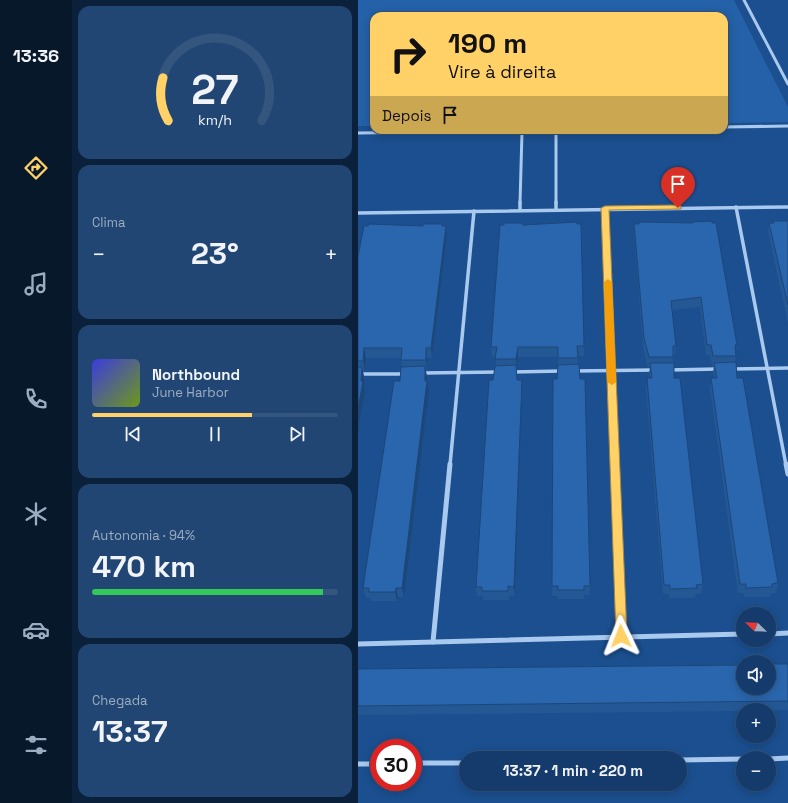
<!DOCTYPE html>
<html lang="pt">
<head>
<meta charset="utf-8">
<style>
	body { margin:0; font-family:"Space Grotesk",sans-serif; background:#214673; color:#f1f3f6; height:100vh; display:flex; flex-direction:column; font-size:15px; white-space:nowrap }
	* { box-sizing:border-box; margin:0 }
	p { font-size:13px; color:#9dadc1 }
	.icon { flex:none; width:22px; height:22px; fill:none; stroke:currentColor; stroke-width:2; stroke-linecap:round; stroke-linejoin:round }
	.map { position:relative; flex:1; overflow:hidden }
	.drawer { display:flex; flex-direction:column; gap:6px; padding:6px; background:#0b203b; width:286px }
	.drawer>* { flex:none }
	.hud { position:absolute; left:12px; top:12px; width:358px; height:122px; border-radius:12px; box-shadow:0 2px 10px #0003,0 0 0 1px #33557e; background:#ffd166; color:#111; overflow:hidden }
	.needle { width:26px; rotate:293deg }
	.tools { position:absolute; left:378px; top:607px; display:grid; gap:8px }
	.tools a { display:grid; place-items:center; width:40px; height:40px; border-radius:50%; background:#143b6b; box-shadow:0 2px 10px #0003,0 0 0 1px #33557e; font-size:20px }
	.speed { position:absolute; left:12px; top:739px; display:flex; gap:8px; font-size:20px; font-weight:700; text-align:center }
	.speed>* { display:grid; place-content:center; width:52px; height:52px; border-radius:50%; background:#143b6b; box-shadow:0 2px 10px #0003,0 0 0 1px #33557e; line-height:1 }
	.speed .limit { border:6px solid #d22; background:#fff; color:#111 }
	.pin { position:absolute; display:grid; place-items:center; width:34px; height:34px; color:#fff; margin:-41px -17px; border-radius:50% 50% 50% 0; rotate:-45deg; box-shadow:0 0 4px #0007 }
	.pin .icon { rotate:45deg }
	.me { position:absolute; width:44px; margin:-22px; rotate:358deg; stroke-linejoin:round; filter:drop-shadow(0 0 3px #0008) }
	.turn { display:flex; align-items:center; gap:14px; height:84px; padding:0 12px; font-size:18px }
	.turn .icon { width:52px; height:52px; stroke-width:2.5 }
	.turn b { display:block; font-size:28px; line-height:34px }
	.then { display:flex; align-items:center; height:38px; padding:0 12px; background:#0003; gap:8px; font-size:15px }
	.big { font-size:30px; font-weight:600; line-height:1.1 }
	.drawer .widget { flex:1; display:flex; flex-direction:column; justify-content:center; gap:6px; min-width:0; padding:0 14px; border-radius:12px; background:#214673 }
	.drawer .dial { align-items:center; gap:0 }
	.dial svg { height:104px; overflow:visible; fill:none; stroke:#33557e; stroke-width:7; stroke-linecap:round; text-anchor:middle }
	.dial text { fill:#f1f3f6; stroke:none }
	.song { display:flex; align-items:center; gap:12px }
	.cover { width:48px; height:48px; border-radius:6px; background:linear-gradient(135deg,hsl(240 70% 55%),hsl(80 70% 35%)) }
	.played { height:4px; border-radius:2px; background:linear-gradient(90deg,#ffd166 65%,#33557e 65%) }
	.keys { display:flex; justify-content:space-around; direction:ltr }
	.heat { display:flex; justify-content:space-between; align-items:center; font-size:22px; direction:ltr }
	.charge { height:6px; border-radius:3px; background:linear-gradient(90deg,#34c759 94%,#33557e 0) }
	.trip { position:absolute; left:101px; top:751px; width:228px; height:40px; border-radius:20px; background:#143b6b; box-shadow:0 2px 10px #0003,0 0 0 1px #33557e; font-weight:600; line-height:40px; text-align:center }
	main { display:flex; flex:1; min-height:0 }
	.tab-bar { display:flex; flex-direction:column; width:72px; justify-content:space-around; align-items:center; background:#08182b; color:#9dadc1 }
	.tab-bar .icon { width:28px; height:28px }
	.tab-bar .selected { color:#ffd166 }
	.tab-bar b { font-size:18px; color:#f1f3f6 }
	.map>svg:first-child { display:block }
	.green { fill:#2461a8 }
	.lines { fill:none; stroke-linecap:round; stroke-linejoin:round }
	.minor-far2 { stroke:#a9c9ee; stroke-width:3 }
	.minor-far1 { stroke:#a9c9ee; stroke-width:3.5 }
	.minor { stroke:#a9c9ee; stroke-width:5 }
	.wall { fill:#245895 }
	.shaded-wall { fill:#1d4779 }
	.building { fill:#2a66ad; stroke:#1d4779 }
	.route { fill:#ffd166; stroke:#a68842 }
	.slow { fill:#f59e0b }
</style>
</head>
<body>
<main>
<nav class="tab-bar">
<b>13:36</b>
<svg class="icon selected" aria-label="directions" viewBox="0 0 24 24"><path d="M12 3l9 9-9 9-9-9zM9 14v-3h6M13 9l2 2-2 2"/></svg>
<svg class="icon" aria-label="music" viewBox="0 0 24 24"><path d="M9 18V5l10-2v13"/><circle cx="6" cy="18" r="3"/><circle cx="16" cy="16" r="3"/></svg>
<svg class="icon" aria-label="phone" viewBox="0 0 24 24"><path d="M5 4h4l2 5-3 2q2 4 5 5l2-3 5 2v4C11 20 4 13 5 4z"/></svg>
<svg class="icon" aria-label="climate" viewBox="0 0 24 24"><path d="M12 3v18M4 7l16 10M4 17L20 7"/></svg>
<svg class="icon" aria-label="car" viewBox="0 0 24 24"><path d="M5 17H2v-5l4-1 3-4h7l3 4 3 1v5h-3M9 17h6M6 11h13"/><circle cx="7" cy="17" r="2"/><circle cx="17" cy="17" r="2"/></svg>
<svg class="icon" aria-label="filters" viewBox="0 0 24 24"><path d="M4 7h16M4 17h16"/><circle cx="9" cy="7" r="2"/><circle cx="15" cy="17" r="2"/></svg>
</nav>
<section class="drawer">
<div class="widget dial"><svg viewBox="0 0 100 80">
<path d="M14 69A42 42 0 1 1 86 69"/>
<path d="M14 69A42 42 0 0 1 10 36" stroke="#ffd166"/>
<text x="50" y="56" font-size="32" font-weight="700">27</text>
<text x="50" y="72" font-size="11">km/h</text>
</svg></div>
<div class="widget"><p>Clima</p>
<div class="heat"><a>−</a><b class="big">23°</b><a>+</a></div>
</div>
<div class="widget">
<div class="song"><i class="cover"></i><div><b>Northbound</b><p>June Harbor</p></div></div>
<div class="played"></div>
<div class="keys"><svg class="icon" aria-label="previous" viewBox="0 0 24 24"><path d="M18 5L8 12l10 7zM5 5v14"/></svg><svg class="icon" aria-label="pause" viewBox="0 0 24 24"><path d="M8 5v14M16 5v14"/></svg><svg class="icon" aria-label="next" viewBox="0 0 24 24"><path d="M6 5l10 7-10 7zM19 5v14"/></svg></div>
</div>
<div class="widget"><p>Autonomia · 94%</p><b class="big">470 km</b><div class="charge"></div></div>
<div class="widget"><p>Chegada</p><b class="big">13:37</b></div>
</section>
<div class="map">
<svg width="430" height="803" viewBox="0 0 430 803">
	<rect width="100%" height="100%" fill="#1b4f8f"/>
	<polygon class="green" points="0,0 376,0 430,107 430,122 366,123 366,16 16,16 16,126 0,126"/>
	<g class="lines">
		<g class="minor-far2">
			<polyline points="386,0 430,84"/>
			<polyline points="366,127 430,126"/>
			<polyline points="198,131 198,203"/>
			<polyline points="0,133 243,130"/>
			<polyline points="162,203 164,132"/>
		</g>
		<g class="minor-far1">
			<polyline points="198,202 198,209"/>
			<polyline points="378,207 428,465"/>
			<polyline points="247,208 257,465"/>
			<polyline points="162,210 162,202"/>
			<polyline points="0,213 430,207"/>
			<polyline points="374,369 430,368"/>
			<polyline points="310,370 360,369"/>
			<polyline points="216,371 296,370"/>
			<polyline points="154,372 204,371"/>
			<polyline points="64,373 142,372"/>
			<polyline points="0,374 48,374"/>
			<polyline points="92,465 116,211"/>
		</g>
		<g class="minor">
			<polyline points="257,464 263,636"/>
			<polyline points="428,464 430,474"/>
			<polyline points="411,634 430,633"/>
			<polyline points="75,642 92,464"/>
			<polyline points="0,644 385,634"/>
			<polyline points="411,759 430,758"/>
			<polyline points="322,760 385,759"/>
			<polyline points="55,763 108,763"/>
			<polyline points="0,764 21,764"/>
		</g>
	</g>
	<g class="wall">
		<polygon points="415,221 430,221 430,323 410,232 411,223 415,223"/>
		<polygon points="335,222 379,345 377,362 420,583 418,593 413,593 412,597 386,597 386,593 380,593 352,388 353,378 356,378 355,372 356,366 354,366 352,355 348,355 342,307 314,310 318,346 317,355 315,355 315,363 316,378 345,584 343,594 338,594 337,598 311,598 311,594 305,594 288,388 289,378 292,378 291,373 292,367 290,367 285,348 276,233 276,224 335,223"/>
		<polygon points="165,225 226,346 226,356 220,356 220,364 232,586 232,595 226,595 226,599 200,599 200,596 194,596 200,357 160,357 159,369 158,369 159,380 164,390 157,596 151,596 151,600 125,600 125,596 119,596 118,587 135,380 138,366 138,357 134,357 133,347"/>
		<polygon points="65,226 88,226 89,235 74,358 69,358 69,370 68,370 68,381 71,390 46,597 40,597 39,601 13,601 12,598 8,598 5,588 44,367 44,358 8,358 7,371 5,371 6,377 6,384 7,391 0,429 0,256"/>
		<polygon points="430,664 430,710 385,710 385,711 0,715 0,669"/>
	</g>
	<g class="shaded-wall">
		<polygon points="88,226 89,235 74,358 73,348"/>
		<polygon points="160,347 160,357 159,369 158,359"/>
		<polygon points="6,348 8,358 7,371 5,361"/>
		<polygon points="68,348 69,358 69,370 68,360"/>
		<polygon points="67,366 69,376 68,390 69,381 71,390 46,597 44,588 67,381"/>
		<polygon points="4,367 6,377 6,384 7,391 0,429 0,409"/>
		<polygon points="164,380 164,390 157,596 156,587"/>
		<polygon points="38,588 40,597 39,601 37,592"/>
	</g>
	<g class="building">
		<polygon points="354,221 354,223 358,223 379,345 377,345 378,356 355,356 353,345 349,345 343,297 313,301 318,346 315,346 315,357 291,357 286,338 276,224 281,224 281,222 335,223 335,222"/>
		<polygon points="415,221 430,221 430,305 411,223 416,223"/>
		<polygon points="219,222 219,224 223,224 226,346 219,346 220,358 200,358 200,347 160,347 158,359 137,359 139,347 133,347 142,225 146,225 146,223 164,223 165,225"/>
		<polygon points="11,224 65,226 65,224 84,224 84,226 88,226 73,348 68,348 68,360 43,360 44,348 6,348 5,361 0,361 0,256 6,226 10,226"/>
		<polygon points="378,362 379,378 385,378 420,583 414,584 414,587 388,588 388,584 382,584 353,378 359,378 356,363"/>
		<polygon points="292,363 316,363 316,378 322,378 345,584 338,585 339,588 312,589 312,585 306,585 289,378 294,378"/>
		<polygon points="221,364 222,379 227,379 232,586 226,586 226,590 200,590 200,586 194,586 195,379 199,379 200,365"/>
		<polygon points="158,365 159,380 164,380 156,587 150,586 150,591 124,591 124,587 118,587 131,380 135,380 137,366"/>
		<polygon points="67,366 67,381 69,381 44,588 38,588 37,592 11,592 11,588 5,588 36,381 42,381 43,367"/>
		<polygon points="0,367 4,367 3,381 5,381 0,409"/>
		<polygon points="411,664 430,664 430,701 0,706 0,669 385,665 385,688 411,688"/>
	</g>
	<polygon class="route" points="320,205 323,206 323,209 251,210 269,636 267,639 263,640 259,639 258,636 243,208 247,206"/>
	<polygon class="slow" points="250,279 254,282 258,382 254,385 249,382 246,282"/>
</svg>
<div class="tools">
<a><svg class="needle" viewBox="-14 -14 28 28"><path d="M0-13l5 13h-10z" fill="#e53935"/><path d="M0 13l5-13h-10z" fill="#9dadc1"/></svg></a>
<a><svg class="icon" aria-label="sound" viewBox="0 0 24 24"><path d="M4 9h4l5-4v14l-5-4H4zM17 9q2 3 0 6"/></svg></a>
<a>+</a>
<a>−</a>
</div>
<div class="speed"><div class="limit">30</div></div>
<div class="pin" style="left:320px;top:208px;background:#d93025"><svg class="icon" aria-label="arrive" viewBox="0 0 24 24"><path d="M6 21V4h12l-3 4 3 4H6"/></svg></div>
<svg class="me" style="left:263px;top:636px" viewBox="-20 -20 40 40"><path d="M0-17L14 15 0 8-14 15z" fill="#ffd166" stroke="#fff" stroke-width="4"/></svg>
<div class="trip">13:37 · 1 min · 220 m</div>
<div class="hud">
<div class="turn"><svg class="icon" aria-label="right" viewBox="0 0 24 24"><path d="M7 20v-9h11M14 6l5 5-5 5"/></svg><div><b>190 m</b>Vire à direita</div></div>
<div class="then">Depois<svg class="icon" aria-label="arrive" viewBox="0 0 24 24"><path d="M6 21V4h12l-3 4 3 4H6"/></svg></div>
</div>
</div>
</main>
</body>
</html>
